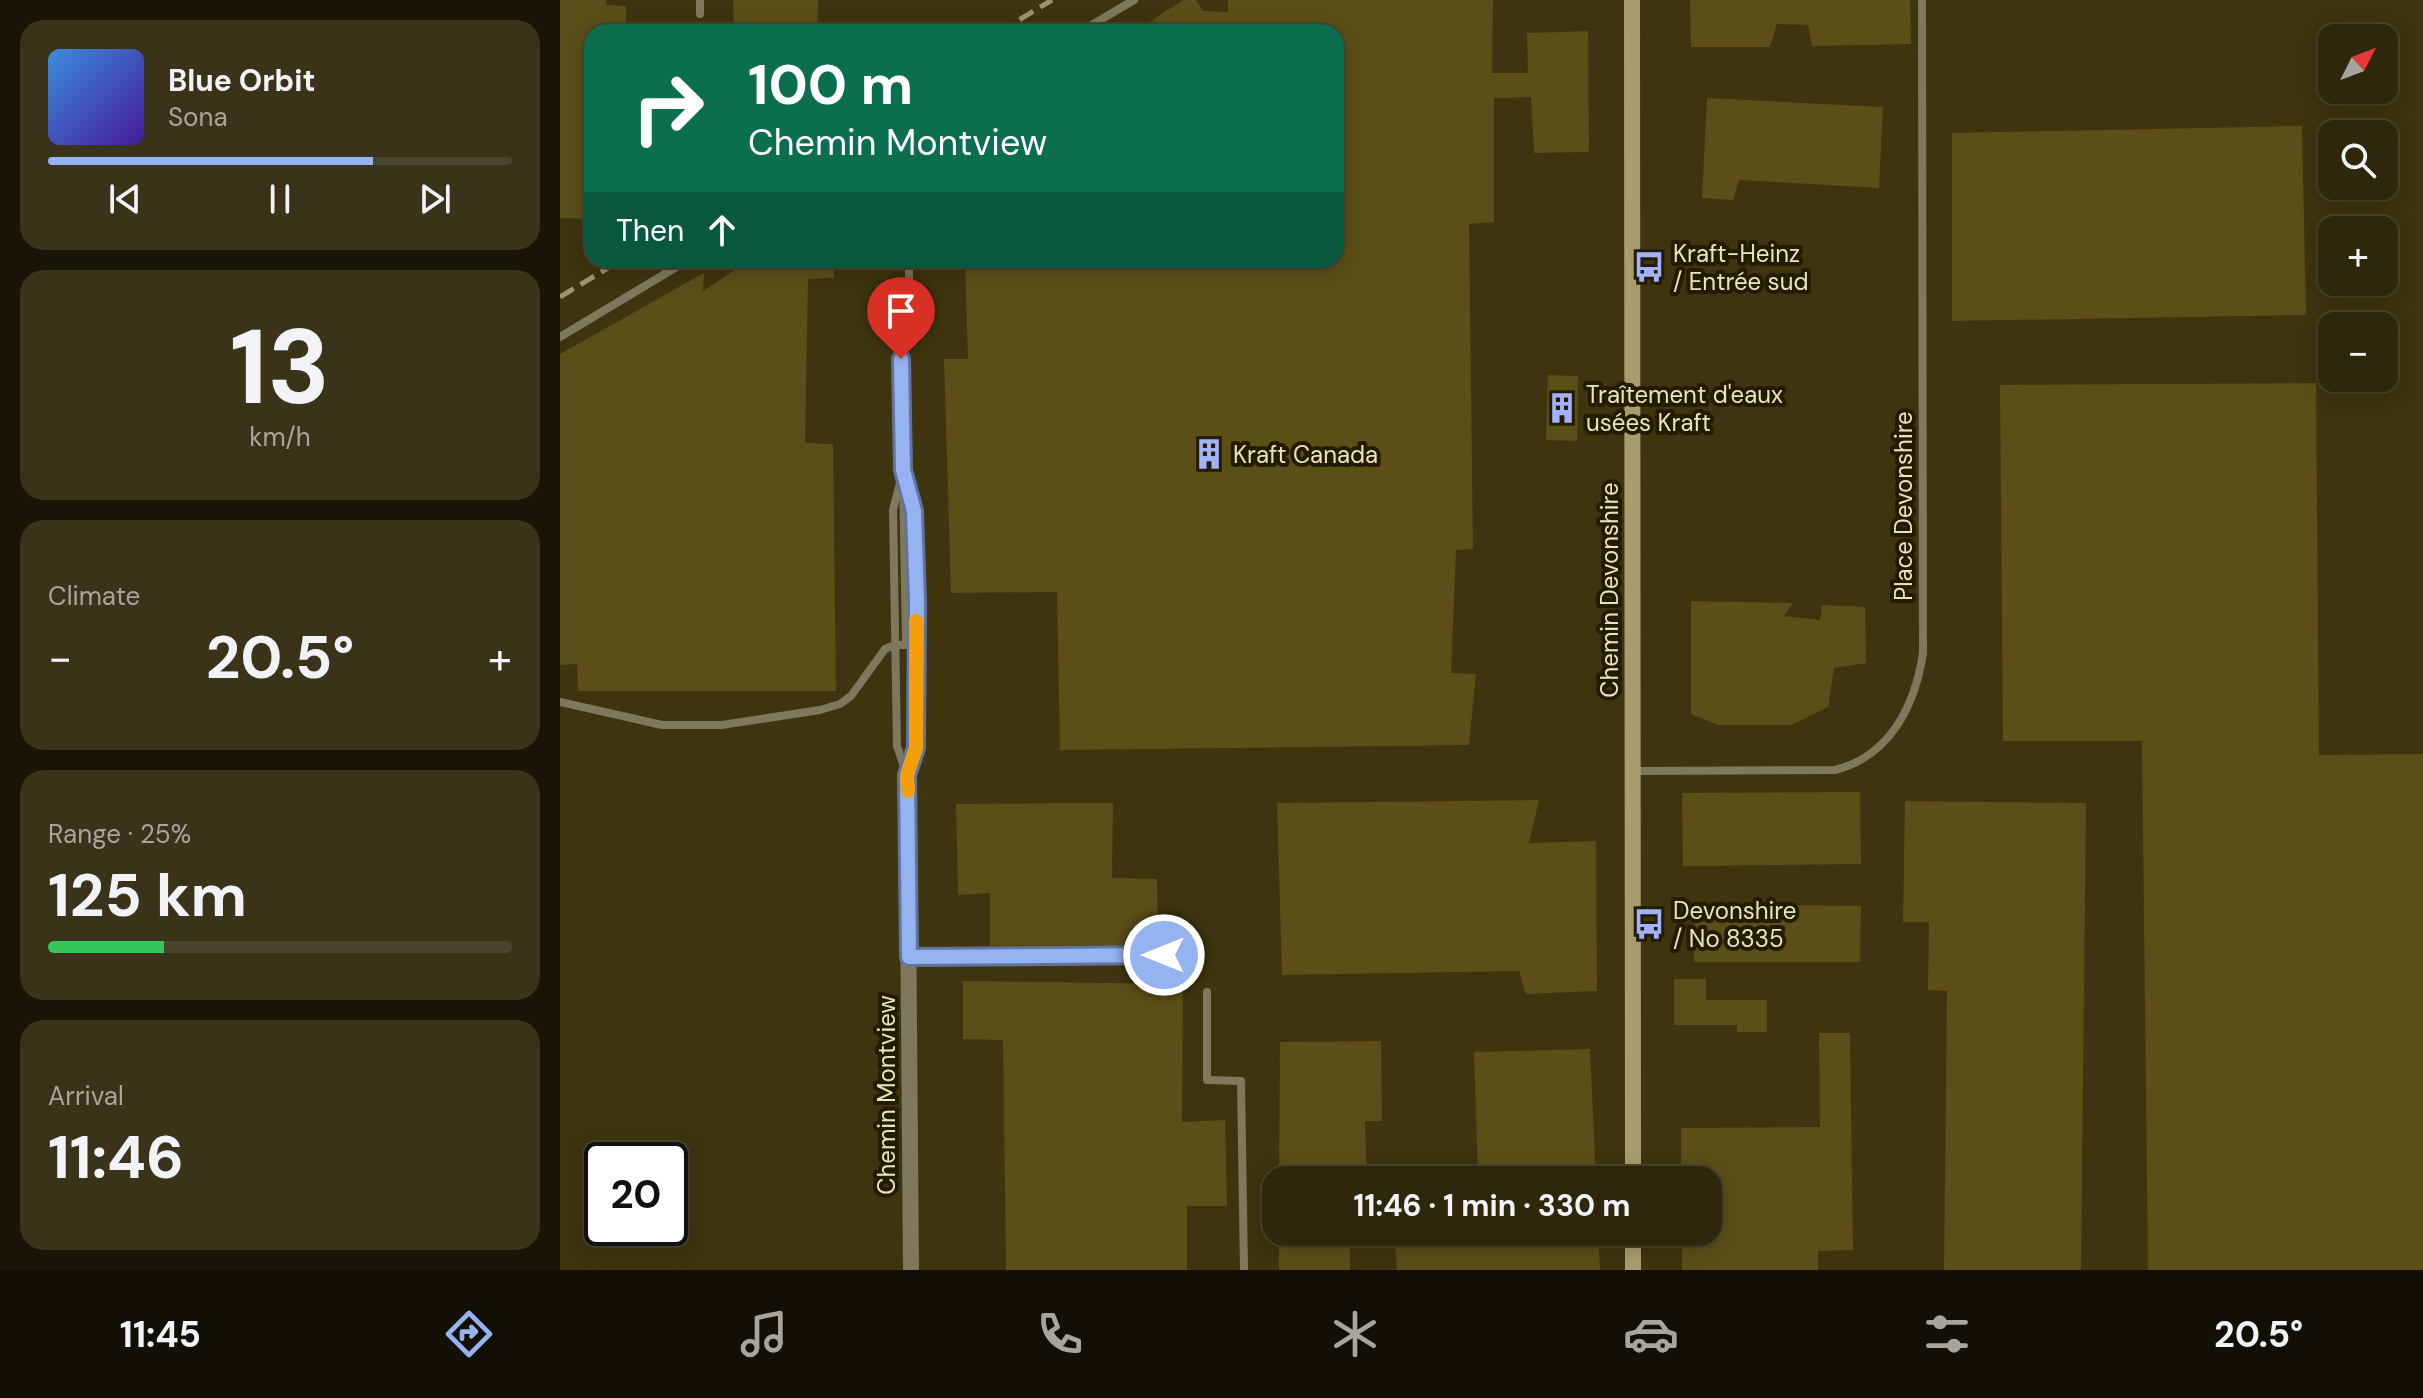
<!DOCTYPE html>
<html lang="en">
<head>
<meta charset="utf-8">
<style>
	body { margin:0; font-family:"DM Sans",sans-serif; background:#3a3319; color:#f1f3f6; height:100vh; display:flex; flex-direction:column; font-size:30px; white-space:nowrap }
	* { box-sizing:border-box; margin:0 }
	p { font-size:26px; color:#a7a59d }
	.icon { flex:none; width:44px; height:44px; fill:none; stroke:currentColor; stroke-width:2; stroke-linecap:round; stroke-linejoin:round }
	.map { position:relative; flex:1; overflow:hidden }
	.side { display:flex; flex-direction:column; gap:20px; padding:20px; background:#191506; width:560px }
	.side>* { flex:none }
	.hud { position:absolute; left:24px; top:24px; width:760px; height:244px; border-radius:24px; box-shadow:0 4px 20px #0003,0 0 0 2px #49442c; background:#0b6e4f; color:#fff; overflow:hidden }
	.needle { width:52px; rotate:48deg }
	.buttons { position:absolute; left:1758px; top:24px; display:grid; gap:16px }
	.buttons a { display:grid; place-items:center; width:80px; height:80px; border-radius:16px; background:#2e270b; box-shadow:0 4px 20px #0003,0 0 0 2px #49442c; font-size:40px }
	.speed { position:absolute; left:24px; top:1142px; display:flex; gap:16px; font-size:40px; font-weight:700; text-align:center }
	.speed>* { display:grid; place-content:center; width:104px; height:104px; border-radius:50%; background:#2e270b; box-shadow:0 4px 20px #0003,0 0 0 2px #49442c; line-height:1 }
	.speed .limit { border:4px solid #111; border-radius:12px; background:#fff; color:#111 }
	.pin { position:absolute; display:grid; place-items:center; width:68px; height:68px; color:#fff; margin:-82px -34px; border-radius:50% 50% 50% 0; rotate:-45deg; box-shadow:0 0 8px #0007 }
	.pin .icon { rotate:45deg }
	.me { position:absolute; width:88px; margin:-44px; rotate:270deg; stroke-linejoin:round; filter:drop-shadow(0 0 6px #0008) }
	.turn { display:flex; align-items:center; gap:28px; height:168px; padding:0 32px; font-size:36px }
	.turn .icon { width:104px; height:104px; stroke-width:2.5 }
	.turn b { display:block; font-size:56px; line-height:68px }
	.then { display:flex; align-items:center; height:76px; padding:0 32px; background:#0003; gap:16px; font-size:30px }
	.big { font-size:60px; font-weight:700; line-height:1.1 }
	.side .card { flex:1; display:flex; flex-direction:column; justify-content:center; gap:12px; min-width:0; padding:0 28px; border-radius:24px; background:#3a3319 }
	.side .dial { align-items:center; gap:0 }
	.dial b { font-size:104px; line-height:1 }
	.song { display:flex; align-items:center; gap:24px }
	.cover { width:96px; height:96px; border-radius:12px; background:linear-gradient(135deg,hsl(210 70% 55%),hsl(260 70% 35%)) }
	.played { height:8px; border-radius:4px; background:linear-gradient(90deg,#95b2f1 70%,#49442c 70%) }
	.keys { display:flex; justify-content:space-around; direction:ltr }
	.heat { display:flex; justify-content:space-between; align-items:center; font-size:44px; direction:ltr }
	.charge { height:12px; border-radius:6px; background:linear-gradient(90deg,#34c759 25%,#49442c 0) }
	.trip { position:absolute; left:702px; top:1166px; width:460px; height:80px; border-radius:24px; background:#2e270b; box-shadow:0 4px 20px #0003,0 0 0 2px #49442c; font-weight:700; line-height:80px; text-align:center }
	.dock { display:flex; height:128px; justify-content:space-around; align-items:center; background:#121004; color:#a7a59d }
	.dock .icon { width:56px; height:56px }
	.dock .current { color:#95b2f1 }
	.dock b { font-size:36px; color:#f1f3f6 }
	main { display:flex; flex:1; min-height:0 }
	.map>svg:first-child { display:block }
	.building { fill:#5b4e17 }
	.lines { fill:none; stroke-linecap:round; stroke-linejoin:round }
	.lane { stroke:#7f785c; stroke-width:8 }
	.street { stroke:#7f785c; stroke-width:16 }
	.secondary { stroke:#a99d70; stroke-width:16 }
	.rail { stroke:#9c936f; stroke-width:5; stroke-dasharray:16 8; stroke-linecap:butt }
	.route-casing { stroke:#61749d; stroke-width:20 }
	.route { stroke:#95b2f1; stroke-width:14 }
	.slow { stroke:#f59e0b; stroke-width:14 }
	.labels { text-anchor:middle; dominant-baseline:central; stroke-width:8; stroke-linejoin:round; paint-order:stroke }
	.poi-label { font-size:24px; fill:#ebe2bf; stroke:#231c00; text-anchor:start }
	.street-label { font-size:24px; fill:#ebe2bf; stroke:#231c00 }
</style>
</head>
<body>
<main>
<section class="side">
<div class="card">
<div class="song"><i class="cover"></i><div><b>Blue Orbit</b><p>Sona</p></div></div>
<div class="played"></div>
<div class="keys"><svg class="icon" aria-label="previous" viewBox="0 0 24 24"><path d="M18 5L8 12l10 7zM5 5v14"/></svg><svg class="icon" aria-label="pause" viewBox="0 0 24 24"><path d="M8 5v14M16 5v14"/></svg><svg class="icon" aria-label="next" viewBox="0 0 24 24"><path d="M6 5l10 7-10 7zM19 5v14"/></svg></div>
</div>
<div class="card dial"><b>13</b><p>km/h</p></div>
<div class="card"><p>Climate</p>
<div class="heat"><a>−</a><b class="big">20.5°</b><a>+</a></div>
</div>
<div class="card"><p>Range · 25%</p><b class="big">125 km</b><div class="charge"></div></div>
<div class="card"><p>Arrival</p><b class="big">11:46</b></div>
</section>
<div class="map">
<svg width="1863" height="1270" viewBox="0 0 1863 1270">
	<rect width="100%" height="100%" fill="#3e340f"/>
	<g class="building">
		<polygon points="0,0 46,0 46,5 66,6 66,32 32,32 32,219 0,218"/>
		<polygon points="173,0 258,0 257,32 174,32"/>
		<polygon points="623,0 636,0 643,11 668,12 668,0 933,0 932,73 968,73 967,33 1028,31 1029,152 974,153 971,97 934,98 934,222 909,224 913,549 896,550 891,673 916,674 909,745 500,750 497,592 391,593 384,359 408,359 405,260 776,260 776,32 574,32"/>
		<polygon points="1130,0 1350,0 1351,44 1252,46 1248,25 1217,24 1210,47 1131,47"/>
		<polygon points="1147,98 1323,107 1319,188 1179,180 1173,200 1142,198"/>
		<polygon points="1742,126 1746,315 1392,321 1392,133"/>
		<polygon points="190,260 273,260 274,278 248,279 245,443 273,444 276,691 18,691 17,664 0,665 0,354 144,273 143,291"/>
		<polygon points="988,375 1018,376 1017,441 986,440"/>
		<polygon points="1756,383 1759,755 1863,754 1863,1270 1588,1270 1582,741 1443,741 1440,385"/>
		<polygon points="1131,601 1233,603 1224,616 1260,620 1262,605 1305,607 1306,663 1274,668 1268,707 1231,725 1158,725 1131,714"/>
		<polygon points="1300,792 1301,864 1123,866 1122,793"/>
		<polygon points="979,800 969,843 1036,841 1037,991 966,994 959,971 722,975 717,803"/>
		<polygon points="1345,801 1526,803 1521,1270 1384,1270 1387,991 1368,990 1369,922 1343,922"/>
		<polygon points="553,803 552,878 597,879 598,945 430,946 430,893 398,895 396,804"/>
		<polygon points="1158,904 1301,906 1300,962 1134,962 1135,923 1151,921"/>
		<polygon points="1114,979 1146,979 1146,1000 1207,1000 1207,1032 1177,1032 1177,1025 1114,1025"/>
		<polygon points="403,981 623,984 622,1122 665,1120 667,1206 627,1206 627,1270 446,1270 443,1040 403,1039"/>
		<polygon points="1259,1033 1290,1033 1293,1250 1258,1251 1258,1270 1122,1270 1122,1232 1148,1232 1148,1180 1121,1180 1121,1128 1260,1127"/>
		<polygon points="821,1041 822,1121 805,1121 807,1180 719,1180 720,1042"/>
		<polygon points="1030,1049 1036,1180 918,1180 914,1052"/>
		<rect x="719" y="1232" width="71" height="38"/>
		<polygon points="920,1232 1038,1232 1040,1270 837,1270 835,1244 920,1240"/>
	</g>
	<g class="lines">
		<g class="lane">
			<polyline points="140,0 140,14"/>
			<polyline points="520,32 574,0"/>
			<polyline points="0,337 128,260"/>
			<polyline points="346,482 354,511 357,602 356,748 348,774"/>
			<polyline points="340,483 333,510 337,746 347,775"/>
			<polyline points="346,645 341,359 349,310 349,260"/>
			<polyline points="0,702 102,725 162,725 260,710 280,704 291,696 325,649 335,645 356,645"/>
			<path d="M 1073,771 L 1275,770 C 1330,756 1355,706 1363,653 L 1362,0"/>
			<polyline points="349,957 604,955"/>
			<polyline points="647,992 647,1080 681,1081 684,1270"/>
		</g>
		<polyline class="street" points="347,775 351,1270"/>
		<g class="secondary">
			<polyline points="1072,0 1073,1180"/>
			<polyline points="1073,1232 1073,1270"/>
		</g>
		<g class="rail">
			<polyline points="439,32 492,0"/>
			<polyline points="0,297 61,260"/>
		</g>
	</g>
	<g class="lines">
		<defs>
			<polyline id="route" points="341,359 343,470 354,511 357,602 356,748 347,775 349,957 604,955"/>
		</defs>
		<use href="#route" class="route-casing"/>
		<use href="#route" class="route"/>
		<polyline class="slow" points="348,791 347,775 356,748 356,621"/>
	</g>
	<defs>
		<symbol id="bus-bare" viewBox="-9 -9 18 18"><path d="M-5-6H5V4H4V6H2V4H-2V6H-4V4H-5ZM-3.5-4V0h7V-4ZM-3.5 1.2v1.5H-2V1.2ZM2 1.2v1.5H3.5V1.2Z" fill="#a3b2fd" stroke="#231c00" stroke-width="2.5" paint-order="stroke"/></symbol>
		<symbol id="building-bare" viewBox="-9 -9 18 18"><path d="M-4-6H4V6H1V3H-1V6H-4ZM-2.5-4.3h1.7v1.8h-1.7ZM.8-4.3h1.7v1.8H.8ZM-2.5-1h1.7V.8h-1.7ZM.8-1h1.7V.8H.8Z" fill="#a3b2fd" stroke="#231c00" stroke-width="2.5" paint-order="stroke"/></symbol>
	</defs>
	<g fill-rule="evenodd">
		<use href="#bus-bare" x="1067" y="245" width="44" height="44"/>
		<use href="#building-bare" x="980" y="386" width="44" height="44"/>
		<use href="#building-bare" x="627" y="432" width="44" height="44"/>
		<use href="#bus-bare" x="1067" y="902" width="44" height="44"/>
	</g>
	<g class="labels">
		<g class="poi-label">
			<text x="1113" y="253">Kraft-Heinz<tspan x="1113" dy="28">/ Entrée sud</tspan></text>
			<text x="1026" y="394">Traîtement d'eaux<tspan x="1026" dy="28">usées Kraft</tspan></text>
			<text x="673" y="454">Kraft Canada</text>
			<text x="1113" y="910">Devonshire<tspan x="1113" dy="28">/ No 8335</tspan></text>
		</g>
		<g class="street-label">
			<text transform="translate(1343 506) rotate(-90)">Place Devonshire</text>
			<text transform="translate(1049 590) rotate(-90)">Chemin Devonshire</text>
			<text transform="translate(326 1095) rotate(-90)">Chemin Montview</text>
		</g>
	</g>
</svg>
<div class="buttons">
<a><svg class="needle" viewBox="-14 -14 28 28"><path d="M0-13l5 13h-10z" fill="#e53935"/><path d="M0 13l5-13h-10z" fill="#a7a59d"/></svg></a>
<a><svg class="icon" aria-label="search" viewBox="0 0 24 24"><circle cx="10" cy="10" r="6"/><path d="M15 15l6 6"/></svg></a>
<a>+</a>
<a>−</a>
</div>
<div class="speed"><div class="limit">20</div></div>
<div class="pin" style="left:341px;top:359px;background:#d93025"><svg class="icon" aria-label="arrive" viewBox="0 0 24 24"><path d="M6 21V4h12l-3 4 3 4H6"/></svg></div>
<svg class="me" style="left:604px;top:955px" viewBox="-20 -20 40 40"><circle r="17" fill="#95b2f1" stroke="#fff" stroke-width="3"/><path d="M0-11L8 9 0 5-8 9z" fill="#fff"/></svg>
<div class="trip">11:46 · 1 min · 330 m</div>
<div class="hud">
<div class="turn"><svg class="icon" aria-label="right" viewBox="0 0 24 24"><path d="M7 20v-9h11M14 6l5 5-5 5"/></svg><div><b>100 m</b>Chemin Montview</div></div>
<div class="then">Then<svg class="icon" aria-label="ahead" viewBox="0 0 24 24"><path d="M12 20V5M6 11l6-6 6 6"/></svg></div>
</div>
</div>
</main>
<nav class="dock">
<b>11:45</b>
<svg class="icon current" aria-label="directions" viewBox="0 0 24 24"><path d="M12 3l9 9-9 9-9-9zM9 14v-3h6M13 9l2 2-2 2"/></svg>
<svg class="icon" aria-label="music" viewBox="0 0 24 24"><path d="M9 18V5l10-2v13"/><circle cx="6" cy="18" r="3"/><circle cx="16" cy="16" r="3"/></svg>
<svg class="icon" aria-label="phone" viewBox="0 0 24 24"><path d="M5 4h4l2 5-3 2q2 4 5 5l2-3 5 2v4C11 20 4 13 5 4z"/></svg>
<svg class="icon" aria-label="climate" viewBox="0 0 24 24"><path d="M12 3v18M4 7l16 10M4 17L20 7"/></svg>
<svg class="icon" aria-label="car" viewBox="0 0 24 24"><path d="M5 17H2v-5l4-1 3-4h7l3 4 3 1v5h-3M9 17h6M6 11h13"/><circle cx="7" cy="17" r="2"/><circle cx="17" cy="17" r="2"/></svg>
<svg class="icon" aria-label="filters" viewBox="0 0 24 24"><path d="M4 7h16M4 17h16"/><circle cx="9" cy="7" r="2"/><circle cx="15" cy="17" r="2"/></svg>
<b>20.5°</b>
</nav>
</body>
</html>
